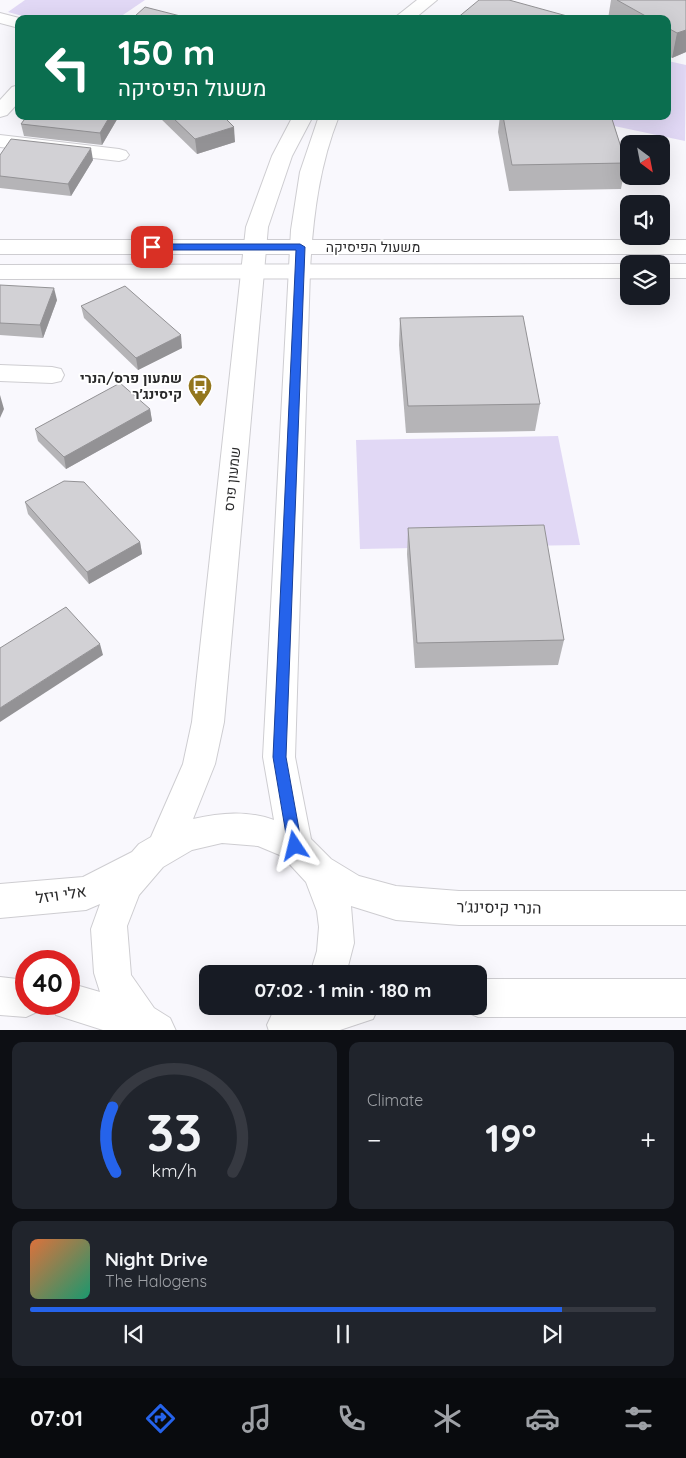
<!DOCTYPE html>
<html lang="en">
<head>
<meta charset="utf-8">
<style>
	body { margin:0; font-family:Quicksand,Heebo,sans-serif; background:#20242c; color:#f1f3f6; height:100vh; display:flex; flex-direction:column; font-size:19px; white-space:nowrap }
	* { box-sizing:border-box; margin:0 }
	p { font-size:16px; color:#9ea1a6 }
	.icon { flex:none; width:28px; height:28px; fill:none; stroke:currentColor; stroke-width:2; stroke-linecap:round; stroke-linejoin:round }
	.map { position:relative; height:1030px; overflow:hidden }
	.side { display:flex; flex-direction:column; gap:12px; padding:12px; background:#0d0f14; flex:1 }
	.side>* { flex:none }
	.guide { position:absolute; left:15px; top:15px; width:656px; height:105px; border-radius:10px; box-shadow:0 5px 20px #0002; background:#0b6e4f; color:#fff; overflow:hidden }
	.needle { width:32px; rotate:148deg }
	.buttons { position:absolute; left:620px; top:135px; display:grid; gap:10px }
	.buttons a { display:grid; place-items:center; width:50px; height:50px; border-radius:10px; background:#171b24; box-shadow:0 5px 20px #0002; font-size:25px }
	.speed { position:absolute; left:15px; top:950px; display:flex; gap:10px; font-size:25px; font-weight:700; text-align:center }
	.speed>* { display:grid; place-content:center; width:65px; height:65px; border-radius:50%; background:#171b24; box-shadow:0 5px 20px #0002; line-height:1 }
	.speed .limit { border:8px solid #d22; background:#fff; color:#111 }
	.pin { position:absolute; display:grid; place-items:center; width:42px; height:42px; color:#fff; margin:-21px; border-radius:10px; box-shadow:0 2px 8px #0006 }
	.me { position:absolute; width:55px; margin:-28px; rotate:350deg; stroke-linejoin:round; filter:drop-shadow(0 0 4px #0008) }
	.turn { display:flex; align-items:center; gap:18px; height:105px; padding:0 20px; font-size:22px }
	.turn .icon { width:65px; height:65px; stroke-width:2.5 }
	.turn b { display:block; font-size:35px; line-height:42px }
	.big { font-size:38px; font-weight:700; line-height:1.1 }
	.side .card { flex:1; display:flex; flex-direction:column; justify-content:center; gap:8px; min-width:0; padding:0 18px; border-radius:10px; background:#20242c }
	.side .dial { align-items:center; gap:0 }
	.dial svg { height:130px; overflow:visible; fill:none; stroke:#363941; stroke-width:7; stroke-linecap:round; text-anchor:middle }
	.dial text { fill:#f1f3f6; stroke:none }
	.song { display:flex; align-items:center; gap:15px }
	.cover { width:60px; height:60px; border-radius:8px; background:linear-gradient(135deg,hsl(20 70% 55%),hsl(160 70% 35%)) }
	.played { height:5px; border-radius:2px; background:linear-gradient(90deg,#2563eb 85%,#363941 85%) }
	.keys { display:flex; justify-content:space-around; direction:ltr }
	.heat { display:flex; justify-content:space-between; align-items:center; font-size:28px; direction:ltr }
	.side .tiles { flex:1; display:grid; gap:12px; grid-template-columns:1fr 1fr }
	.card:last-child { grid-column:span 2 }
	.trip { position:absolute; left:199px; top:965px; width:288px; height:50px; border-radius:10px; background:#171b24; box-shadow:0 5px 20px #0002; font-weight:700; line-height:50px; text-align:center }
	.dock { display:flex; height:80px; justify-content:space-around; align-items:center; background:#090b0e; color:#9ea1a6 }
	.dock .icon { width:35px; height:35px }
	.dock .current { color:#2563eb }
	.dock b { font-size:22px; color:#f1f3f6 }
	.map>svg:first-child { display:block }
	.green { fill:#e1d8f5 }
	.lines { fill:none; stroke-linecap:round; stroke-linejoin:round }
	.street-casing { stroke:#cecdd1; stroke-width:2 }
	.secondary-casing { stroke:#cecdd1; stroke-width:2 }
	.street { fill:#fff; fill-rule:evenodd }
	.secondary { fill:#fff; fill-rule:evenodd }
	.wall { fill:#b5b4b7 }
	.shaded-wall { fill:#939295 }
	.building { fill:#d2d1d5; stroke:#939295 }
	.route { fill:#2563eb; stroke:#184099 }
	.labels { text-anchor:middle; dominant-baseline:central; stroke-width:4; stroke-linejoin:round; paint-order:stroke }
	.street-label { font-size:14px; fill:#2a2a2b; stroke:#fff }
	.poi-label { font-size:14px; font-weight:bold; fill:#2a2a2b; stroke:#fff; text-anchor:end }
	.near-street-label { font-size:16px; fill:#2a2a2b; stroke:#fff }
</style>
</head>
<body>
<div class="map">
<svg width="686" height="1031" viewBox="0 0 686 1031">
	<rect width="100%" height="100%" fill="#f9f8fd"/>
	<g class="green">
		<polygon points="25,0 145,0 117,19 33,19 8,12"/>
		<polygon points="668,61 686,65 685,141 567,116 668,116"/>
		<polygon points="558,436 580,545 360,549 356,440"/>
	</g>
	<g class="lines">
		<defs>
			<g id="street">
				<polygon points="0,13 23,19 19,19 19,28 0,23"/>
				<polygon points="19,85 19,102 7,115 0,117 0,100 12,87"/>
				<polygon points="0,135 119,149 126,151 129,155 126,159 119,161 0,147"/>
				<rect x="0" y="240" width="686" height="14"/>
				<polygon points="629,264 629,278 0,279 0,265"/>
				<rect x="661" y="264" width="25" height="14"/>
				<polygon points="0,365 52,367 61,369 64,375 61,381 52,383 0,381"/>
			</g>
			<g id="secondary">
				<polygon points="417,0 437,0 414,19 393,19"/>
				<path d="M 293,116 L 313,116 L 292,156 L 268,227 L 224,722 L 215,764 L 193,819 C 220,813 247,810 274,820 L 263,757 L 291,230 L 300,172 L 319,116 L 339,116 C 319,166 313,217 310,270 L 295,757 L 311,839 L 331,859 L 359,876 L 396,886 L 459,891 L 686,891 L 686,925 L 459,925 L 396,920 L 351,906 L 354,943 L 346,974 L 310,974 L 317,951 L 319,927 L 317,911 L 306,882 L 282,856 L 258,846 L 222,843 L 192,850 L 163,867 L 139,895 L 127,926 L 131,975 L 154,1008 L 170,1018 L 176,1031 L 106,1031 L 56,1015 L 51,1004 L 69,1004 L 69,983 L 100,992 L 94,973 L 91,929 L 100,904 L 86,910 L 0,918 L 0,884 L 83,877 L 132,852 L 139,844 L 151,837 L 183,764 L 192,722 L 246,227 L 272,156 Z"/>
				<polygon points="0,977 26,980 26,1004 42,1004 39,1011 26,1017 0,1015"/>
				<polygon points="478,979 686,979 686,1017 478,1017 465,1011 463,1006 478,1006"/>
				<polygon points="286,1006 379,1006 373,1019 337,1031 269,1031 267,1025 273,1012"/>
			</g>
		</defs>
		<use href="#street" class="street-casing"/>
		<use href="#secondary" class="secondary-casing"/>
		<use href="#street" class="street"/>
		<use href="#secondary" class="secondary"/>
	</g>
	<g class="wall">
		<polygon points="611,0 686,0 686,52 672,58 668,55 668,19 608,19"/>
		<polygon points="27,116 119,116 102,145 24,136 21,124"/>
		<polygon points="158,116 223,116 235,142 197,154"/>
		<polygon points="500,116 611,116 626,163 621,189 509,191 498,132"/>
		<polygon points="0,155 93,160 71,196 0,188"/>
		<polygon points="0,285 57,300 43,338 0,335"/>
		<polygon points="81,306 182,348 138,370 84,318"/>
		<polygon points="400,318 540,404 535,431 406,433 399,345"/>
		<polygon points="150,409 152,421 66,469 38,441 35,429"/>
		<polygon points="25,502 140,542 142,554 89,584 28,514"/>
		<polygon points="408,528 564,640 558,665 415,668 407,554"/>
	</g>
	<g class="shaded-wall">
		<polygon points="686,30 686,52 672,58 677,33"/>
		<polygon points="110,116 119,116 102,145 100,133"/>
		<polygon points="234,127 235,142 197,154 195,139"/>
		<polygon points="91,148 93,160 71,196 68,184"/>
		<polygon points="54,288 57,300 43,338 40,325"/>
		<polygon points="181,335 182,348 138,370 136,358"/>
		<polygon points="0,395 4,409 0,418"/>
		<polygon points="150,409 152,421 66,469 64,457"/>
		<polygon points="140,542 142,554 89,584 87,572"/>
		<polygon points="100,644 103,655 0,722 0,708"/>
	</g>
	<g class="building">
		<polygon points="479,0 509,0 567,16 565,19 456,19"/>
		<polygon points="617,0 686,0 686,30 677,33 668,28 668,19 651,19"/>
		<polygon points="145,7 192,19 134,19 135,16"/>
		<polygon points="27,116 110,116 100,133 21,124"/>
		<polygon points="171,116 223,116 234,127 195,139"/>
		<polygon points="503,116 611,116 626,163 512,165"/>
		<polygon points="11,139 91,148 68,184 0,176 0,155"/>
		<polygon points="0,285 54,288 40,325 0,323"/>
		<polygon points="125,286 181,335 136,358 81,306"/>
		<polygon points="523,316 540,404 408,406 400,318"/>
		<polygon points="120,383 150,409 64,457 35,429"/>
		<polygon points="64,481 84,482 140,542 87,572 25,502"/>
		<polygon points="544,525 564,640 417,643 408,528"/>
		<polygon points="66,607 100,644 0,708 0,648"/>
	</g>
	<polygon class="route" points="300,244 305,247 286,757 302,846 300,850 295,852 290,850 288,846 273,757 296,250 152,250 147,247 152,244"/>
	<defs>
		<symbol id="bus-pin" viewBox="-11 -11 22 30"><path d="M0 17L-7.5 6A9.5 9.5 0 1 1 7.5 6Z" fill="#93761d" stroke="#fff"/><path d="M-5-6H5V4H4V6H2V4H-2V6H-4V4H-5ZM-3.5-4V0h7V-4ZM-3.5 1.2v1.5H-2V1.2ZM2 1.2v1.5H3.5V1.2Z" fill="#fff"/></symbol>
	</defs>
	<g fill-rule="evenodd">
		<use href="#bus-pin" x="186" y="372" width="28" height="38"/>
	</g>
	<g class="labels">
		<g class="street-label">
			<text x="373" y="247">משעול הפיסיקה</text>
			<text transform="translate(232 479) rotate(-84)">שמעון פרס</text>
		</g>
		<g class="poi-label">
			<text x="182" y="378">שמעון פרס/הנרי<tspan x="182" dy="16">קיסינג׳ר</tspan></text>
		</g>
		<g class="near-street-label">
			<text transform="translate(61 894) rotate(-8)">אלי ויזל</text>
			<text transform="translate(499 907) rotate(1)">הנרי קיסינג'ר</text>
		</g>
	</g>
</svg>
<div class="buttons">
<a><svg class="needle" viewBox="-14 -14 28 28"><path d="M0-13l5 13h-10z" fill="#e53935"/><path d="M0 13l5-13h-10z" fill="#9ea1a6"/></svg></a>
<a><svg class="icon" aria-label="sound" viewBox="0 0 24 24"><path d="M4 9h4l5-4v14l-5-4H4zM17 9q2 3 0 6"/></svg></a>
<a><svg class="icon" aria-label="layers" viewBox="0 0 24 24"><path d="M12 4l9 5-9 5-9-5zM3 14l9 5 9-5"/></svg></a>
</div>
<div class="speed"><div class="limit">40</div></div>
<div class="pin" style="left:152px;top:247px;background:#d93025"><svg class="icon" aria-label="arrive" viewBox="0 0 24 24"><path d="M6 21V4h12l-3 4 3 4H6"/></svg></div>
<svg class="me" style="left:295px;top:846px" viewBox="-20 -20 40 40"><path d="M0-17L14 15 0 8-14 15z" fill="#2563eb" stroke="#fff" stroke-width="4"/></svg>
<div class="trip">07:02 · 1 min · 180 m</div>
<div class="guide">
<div class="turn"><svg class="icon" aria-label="left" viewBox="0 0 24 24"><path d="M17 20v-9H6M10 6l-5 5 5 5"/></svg><div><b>150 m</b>משעול הפיסיקה</div></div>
</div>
</div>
<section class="side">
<div class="tiles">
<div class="card dial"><svg viewBox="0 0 100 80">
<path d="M14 69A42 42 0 1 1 86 69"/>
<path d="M14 69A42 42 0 0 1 12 29" stroke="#2563eb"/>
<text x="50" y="56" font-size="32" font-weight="700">33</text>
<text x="50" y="72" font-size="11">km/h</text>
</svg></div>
<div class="card"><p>Climate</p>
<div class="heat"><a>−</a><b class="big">19°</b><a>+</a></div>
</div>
<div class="card">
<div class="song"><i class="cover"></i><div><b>Night Drive</b><p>The Halogens</p></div></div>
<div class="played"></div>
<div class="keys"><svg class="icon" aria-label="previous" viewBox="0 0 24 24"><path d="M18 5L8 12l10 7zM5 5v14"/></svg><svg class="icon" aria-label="pause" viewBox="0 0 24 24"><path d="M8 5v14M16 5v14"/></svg><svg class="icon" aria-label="next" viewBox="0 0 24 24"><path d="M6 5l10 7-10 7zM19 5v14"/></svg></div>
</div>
</div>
</section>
<nav class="dock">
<b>07:01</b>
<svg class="icon current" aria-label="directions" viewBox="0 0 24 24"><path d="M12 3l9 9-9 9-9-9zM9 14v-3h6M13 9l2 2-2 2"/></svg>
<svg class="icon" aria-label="music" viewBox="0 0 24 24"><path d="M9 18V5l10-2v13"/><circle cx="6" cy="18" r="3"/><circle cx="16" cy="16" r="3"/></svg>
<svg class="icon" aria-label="phone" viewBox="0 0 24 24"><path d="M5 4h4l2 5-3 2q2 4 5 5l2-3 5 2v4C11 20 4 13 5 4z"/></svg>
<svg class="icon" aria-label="climate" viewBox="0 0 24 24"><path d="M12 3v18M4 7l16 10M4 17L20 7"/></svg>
<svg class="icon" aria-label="car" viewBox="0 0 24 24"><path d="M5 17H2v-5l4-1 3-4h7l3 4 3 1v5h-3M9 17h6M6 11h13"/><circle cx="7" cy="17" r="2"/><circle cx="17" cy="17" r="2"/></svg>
<svg class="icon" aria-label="filters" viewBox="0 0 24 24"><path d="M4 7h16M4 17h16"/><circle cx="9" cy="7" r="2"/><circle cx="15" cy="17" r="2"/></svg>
</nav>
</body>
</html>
